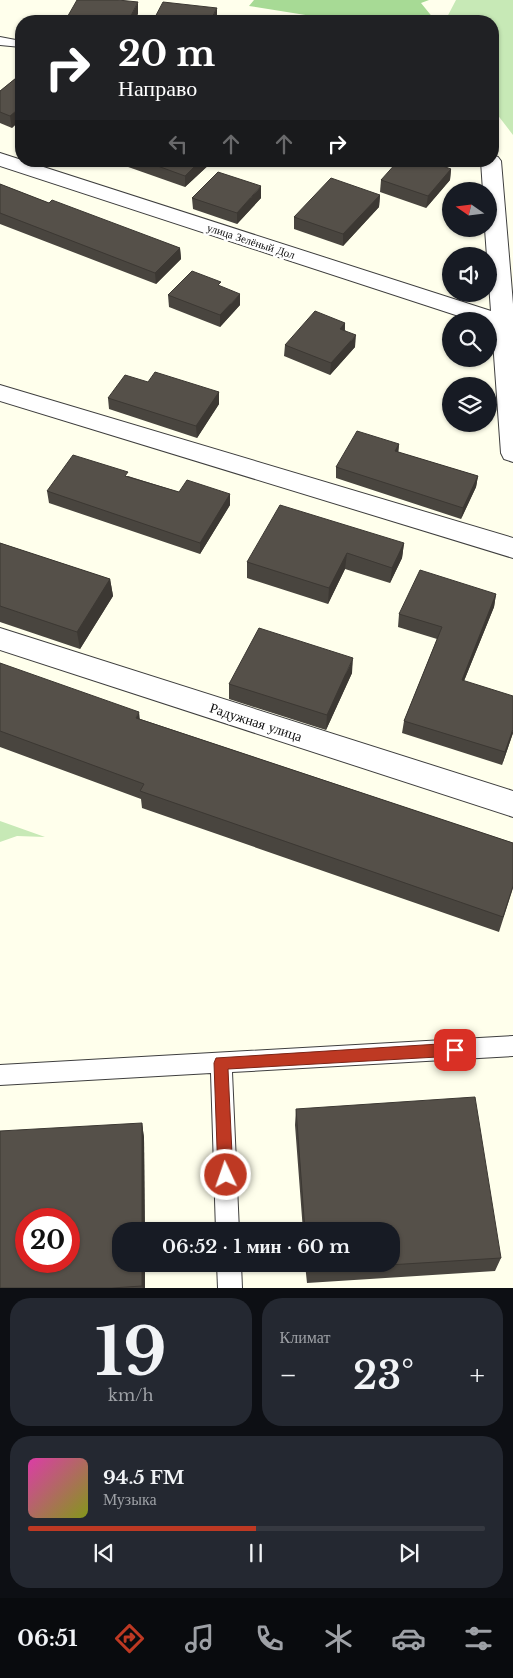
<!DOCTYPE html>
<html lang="ru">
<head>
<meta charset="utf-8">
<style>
	body { margin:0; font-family:"Libre Baskerville",serif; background:#242831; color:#f1f3f6; height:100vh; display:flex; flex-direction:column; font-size:19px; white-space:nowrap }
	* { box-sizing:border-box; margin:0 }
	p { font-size:16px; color:#9ea1a6 }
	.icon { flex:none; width:28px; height:28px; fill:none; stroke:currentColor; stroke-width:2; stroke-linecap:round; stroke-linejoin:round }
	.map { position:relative; height:1288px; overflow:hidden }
	.panel { display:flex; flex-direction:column; gap:10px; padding:10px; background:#0d0f14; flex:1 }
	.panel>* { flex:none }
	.banner { position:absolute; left:15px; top:15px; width:484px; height:152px; border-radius:20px; box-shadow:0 1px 4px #0004; background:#202124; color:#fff; overflow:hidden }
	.needle { width:32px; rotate:284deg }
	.tools { position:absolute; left:442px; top:182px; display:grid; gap:10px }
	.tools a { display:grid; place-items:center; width:55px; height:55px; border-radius:50%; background:#171b24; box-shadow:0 1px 4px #0004; font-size:25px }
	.speed { position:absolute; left:15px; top:1208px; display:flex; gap:10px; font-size:25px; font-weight:700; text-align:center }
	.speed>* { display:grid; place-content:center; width:65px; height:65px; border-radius:50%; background:#171b24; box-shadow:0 1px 4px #0004; line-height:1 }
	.speed .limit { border:8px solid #d22; background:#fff; color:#111 }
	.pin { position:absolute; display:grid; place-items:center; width:42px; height:42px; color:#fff; margin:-21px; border-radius:10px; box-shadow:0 2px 8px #0006 }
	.me { position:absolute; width:55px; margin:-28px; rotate:357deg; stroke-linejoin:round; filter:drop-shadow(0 0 4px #0008) }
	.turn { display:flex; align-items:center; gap:18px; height:105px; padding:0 20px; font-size:22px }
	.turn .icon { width:65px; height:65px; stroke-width:2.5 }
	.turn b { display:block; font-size:35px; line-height:42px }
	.lanes { display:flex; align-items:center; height:48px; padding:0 20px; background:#0003; justify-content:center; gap:25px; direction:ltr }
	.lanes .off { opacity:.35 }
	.big { font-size:38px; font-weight:600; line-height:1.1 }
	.panel .widget { flex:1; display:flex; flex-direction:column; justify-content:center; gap:8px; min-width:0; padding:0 18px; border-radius:20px; background:#242831 }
	.panel .dial { align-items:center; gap:0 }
	.dial b { font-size:65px; line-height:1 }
	.song { display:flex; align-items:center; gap:15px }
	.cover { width:60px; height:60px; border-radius:8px; background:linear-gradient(135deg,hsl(320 70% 55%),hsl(70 70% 35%)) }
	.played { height:5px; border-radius:2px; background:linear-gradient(90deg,#be3923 50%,#363941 50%) }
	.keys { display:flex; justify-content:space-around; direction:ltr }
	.heat { display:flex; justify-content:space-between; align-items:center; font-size:28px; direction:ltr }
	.panel .tiles { flex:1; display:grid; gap:10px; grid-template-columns:1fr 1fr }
	.widget:last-child { grid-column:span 2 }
	.trip { position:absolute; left:112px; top:1222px; width:288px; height:50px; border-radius:20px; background:#171b24; box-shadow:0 1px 4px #0004; font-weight:600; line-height:50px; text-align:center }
	.menu { display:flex; height:80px; justify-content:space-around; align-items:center; background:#090b0e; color:#9ea1a6 }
	.menu .icon { width:35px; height:35px }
	.menu .on { color:#be3923 }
	.menu b { font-size:22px; color:#f1f3f6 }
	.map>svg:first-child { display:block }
	.green { fill:#c7e9b6 }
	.forest { fill:#a7da95 }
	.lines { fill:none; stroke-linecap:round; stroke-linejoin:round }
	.service-casing { stroke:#3f3f3f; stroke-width:2 }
	.minor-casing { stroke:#3f3f3f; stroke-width:2 }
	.service { fill:#fff; fill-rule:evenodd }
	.minor { fill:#fff; fill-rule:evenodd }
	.wall { fill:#49453f }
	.shaded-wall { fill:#3c3833 }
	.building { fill:#555049; stroke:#3c3833; fill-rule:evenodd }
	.route { fill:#be3923; stroke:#7c2517 }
	.labels { text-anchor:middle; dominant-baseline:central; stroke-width:5; stroke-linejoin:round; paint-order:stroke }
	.far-street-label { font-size:11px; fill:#0c0c0c; stroke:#fff }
	.street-label { font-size:14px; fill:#0c0c0c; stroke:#fff }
</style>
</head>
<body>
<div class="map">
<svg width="513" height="1288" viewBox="0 0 513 1288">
	<rect width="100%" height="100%" fill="#ffffec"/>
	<g class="green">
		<polygon points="456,0 513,0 513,135 493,109 492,21 445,21"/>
		<polygon points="0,821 45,837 17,836 0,842"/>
	</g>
	<polygon class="forest" points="254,0 429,0 421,3 434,19 343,21 249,6"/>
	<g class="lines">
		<defs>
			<g id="service">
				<polygon points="0,37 21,41 21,47 0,45"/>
				<polygon points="513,1036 513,1056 232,1072 239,1231 216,1231 211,1073 0,1085 0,1065"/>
				<polygon points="217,1264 241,1264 242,1288 218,1288"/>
			</g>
			<g id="minor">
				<polygon points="0,153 491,311 485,229 489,229 489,191 483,191 481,161 492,161 492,155 498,157 501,161 513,304 513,462 504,459 501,453 492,327 489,326 489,321 474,321 0,166"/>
				<polygon points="0,385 513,538 513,558 0,401"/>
				<polygon points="0,628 513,791 513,817 0,650"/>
			</g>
		</defs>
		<use href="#service" class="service-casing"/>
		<use href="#minor" class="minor-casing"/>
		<use href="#service" class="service"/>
		<use href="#minor" class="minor"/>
	</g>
	<g class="wall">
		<polygon points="21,74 12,128 0,123 0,91"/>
		<polygon points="67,161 81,161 78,165"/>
		<polygon points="114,161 213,161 185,187 114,162"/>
		<polygon points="451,169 450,180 426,208 380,192 381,180"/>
		<polygon points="0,184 49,203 180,248 181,259 156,284 0,224"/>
		<polygon points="380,195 379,207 343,246 294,229 294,217"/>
		<polygon points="192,198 261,198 237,224 193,209"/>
		<polygon points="168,295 240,305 220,327 169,307"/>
		<polygon points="345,323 345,330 355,347 330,375 284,356 285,345"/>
		<polygon points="148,382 219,392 219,404 197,438 109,409 108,398"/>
		<polygon points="399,444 398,452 478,476 476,487 461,519 336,478 336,467"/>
		<polygon points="128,476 179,492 230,494 230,505 200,554 49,503 47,491"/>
		<polygon points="0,543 110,579 113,596 80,649 0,622"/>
		<polygon points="404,543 402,558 390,583 345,569 328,604 247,578 247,562"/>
		<polygon points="496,594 494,607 464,681 513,733 502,765 402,733 404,721 437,639 398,627 399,614"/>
		<polygon points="0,663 140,719 513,843 513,888 499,932 142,808 141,799 0,747"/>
		<polygon points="352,673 326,730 229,699 229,684"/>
		<polygon points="296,1109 501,1258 495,1271 307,1283 305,1264 391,1264 391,1231 303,1231 295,1125"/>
		<polygon points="142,1123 144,1138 145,1288 0,1288"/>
	</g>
	<g class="shaded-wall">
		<polygon points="138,2 138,14 135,21 128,21"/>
		<polygon points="217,8 217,20 216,21 210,21"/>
		<polygon points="21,107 21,120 12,128 10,116"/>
		<polygon points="77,161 81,161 78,165"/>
		<polygon points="200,161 213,161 185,187 185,176"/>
		<polygon points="451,169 450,180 426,208 428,196"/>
		<polygon points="261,186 261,198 237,224 237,213"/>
		<polygon points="380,195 379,207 343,246 343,234"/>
		<polygon points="180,248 181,259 156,284 155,273"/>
		<polygon points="240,294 240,305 220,327 220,315"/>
		<polygon points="345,323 344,335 340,329"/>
		<polygon points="356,335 355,347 330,375 331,363"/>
		<polygon points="219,392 219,404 197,438 196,426"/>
		<polygon points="399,444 398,456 395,451"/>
		<polygon points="478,476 476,487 461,519 463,508"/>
		<polygon points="230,494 230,505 200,554 200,543"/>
		<polygon points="404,543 402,558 390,583 392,568"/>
		<polygon points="347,553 345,569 328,604 329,588"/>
		<polygon points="110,579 113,596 80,649 77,632"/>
		<polygon points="496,594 494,607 459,693 462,680"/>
		<polygon points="353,658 352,673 326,730 327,715"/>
		<polygon points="139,712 141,729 136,718"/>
		<polygon points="513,729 513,733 502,765 505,752"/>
		<polygon points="142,1123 144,1138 145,1231 142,1231"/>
		<polygon points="142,1264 145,1264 145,1288 143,1288 142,1286"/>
	</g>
	<g class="building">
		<polygon points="77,0 118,0 138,2 128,21 65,21"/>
		<polygon points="163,2 217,8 210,21 153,21"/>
		<polygon points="21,74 21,107 10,116 0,112 0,91"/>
		<polygon points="144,161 200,161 185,176"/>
		<polygon points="398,161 429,161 451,169 428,196 381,180"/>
		<polygon points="218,172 261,186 237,213 192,198"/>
		<polygon points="331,178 380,195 343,234 294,217"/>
		<polygon points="0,184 49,203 52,200 180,248 155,273 0,213"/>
		<polygon points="192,271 221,282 218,285 240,294 220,315 168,295"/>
		<polygon points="315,311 345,323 340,329 356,335 331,363 285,345"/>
		<polygon points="155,372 219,392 196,426 108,398 125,375 148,382"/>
		<polygon points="357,431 399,444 395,451 478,476 463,508 336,467"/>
		<polygon points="73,455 128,472 125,476 179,492 187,480 230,494 200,543 47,491"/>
		<polygon points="280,505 404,543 392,568 347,553 329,588 247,562"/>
		<polygon points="0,543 110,579 77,632 0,606"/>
		<polygon points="420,570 496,594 462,680 513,696 513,729 505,752 404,721 442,627 399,614"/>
		<polygon points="259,628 353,658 327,715 229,684"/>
		<polygon points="0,663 139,712 136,718 513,843 513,886 503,917 140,791 144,784 0,731"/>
		<polygon points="475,1097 501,1258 308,1270 308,1264 391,1264 391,1231 305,1231 296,1109"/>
		<path d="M 142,1123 L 142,1231 L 121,1231 L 121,1264 L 142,1264 L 142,1286 L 112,1288 L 0,1288 L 0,1131 ZM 26,1219 L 69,1219 L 69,1261 L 26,1261 Z"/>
	</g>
	<polygon class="route" points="455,1043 460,1045 462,1050 460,1054 455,1056 228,1069 233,1175 231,1180 226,1183 221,1180 218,1175 214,1063 216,1058"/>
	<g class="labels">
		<g class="far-street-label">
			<text transform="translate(251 241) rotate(18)">улица Зелёный Дол</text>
		</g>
		<g class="street-label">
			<text transform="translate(256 722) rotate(18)">Радужная улица</text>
		</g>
	</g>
</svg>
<div class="tools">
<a><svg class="needle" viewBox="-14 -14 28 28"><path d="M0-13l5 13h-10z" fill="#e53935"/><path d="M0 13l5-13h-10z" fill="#9ea1a6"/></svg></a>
<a><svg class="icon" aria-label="sound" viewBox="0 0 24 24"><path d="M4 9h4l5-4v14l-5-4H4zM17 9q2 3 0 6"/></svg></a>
<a><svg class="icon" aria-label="search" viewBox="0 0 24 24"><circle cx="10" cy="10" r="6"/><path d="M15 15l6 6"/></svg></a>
<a><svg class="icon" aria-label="layers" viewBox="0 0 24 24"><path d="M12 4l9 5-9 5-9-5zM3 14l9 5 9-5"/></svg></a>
</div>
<div class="speed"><div class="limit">20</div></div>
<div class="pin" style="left:455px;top:1050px;background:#d93025"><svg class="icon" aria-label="arrive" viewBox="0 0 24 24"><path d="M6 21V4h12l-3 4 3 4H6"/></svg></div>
<svg class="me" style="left:226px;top:1175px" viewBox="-20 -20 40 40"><circle r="17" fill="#be3923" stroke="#fff" stroke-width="3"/><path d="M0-11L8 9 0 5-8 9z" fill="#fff"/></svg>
<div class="trip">06:52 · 1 мин · 60 m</div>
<div class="banner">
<div class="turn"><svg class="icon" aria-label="right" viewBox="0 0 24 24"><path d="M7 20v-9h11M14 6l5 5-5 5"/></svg><div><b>20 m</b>Направо</div></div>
<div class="lanes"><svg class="icon off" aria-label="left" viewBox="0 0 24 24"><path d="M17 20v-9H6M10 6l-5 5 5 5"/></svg><svg class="icon off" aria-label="ahead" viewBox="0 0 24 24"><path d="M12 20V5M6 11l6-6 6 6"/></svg><svg class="icon off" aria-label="ahead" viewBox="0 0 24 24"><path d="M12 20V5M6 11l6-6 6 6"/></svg><svg class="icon" aria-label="right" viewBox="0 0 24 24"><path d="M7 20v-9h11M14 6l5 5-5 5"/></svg></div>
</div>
</div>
<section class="panel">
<div class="tiles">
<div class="widget dial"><b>19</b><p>km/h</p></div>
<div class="widget"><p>Климат</p>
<div class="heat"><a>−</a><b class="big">23°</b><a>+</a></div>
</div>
<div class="widget">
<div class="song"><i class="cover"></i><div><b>94.5 FM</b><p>Музыка</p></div></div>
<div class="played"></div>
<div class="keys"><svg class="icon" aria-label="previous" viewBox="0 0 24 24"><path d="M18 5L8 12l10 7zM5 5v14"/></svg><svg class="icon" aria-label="pause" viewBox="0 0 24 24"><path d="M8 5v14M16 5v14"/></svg><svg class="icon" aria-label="next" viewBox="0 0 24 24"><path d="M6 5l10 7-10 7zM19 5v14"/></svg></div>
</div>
</div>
</section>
<nav class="menu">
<b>06:51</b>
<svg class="icon on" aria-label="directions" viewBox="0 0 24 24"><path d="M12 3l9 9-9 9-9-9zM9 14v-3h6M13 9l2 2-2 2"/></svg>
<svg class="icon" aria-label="music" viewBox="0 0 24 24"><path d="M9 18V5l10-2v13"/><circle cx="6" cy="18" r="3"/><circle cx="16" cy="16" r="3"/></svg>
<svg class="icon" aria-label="phone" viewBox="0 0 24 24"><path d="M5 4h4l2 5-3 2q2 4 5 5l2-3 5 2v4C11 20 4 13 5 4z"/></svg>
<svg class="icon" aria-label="climate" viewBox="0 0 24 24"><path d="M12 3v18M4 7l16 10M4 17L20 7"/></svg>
<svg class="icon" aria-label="car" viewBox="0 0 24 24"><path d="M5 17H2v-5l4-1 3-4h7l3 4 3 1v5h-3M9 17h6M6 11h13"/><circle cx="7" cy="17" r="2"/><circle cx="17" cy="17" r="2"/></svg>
<svg class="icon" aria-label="filters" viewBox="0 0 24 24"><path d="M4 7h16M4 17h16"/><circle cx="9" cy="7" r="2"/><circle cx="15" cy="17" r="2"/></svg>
</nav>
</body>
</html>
